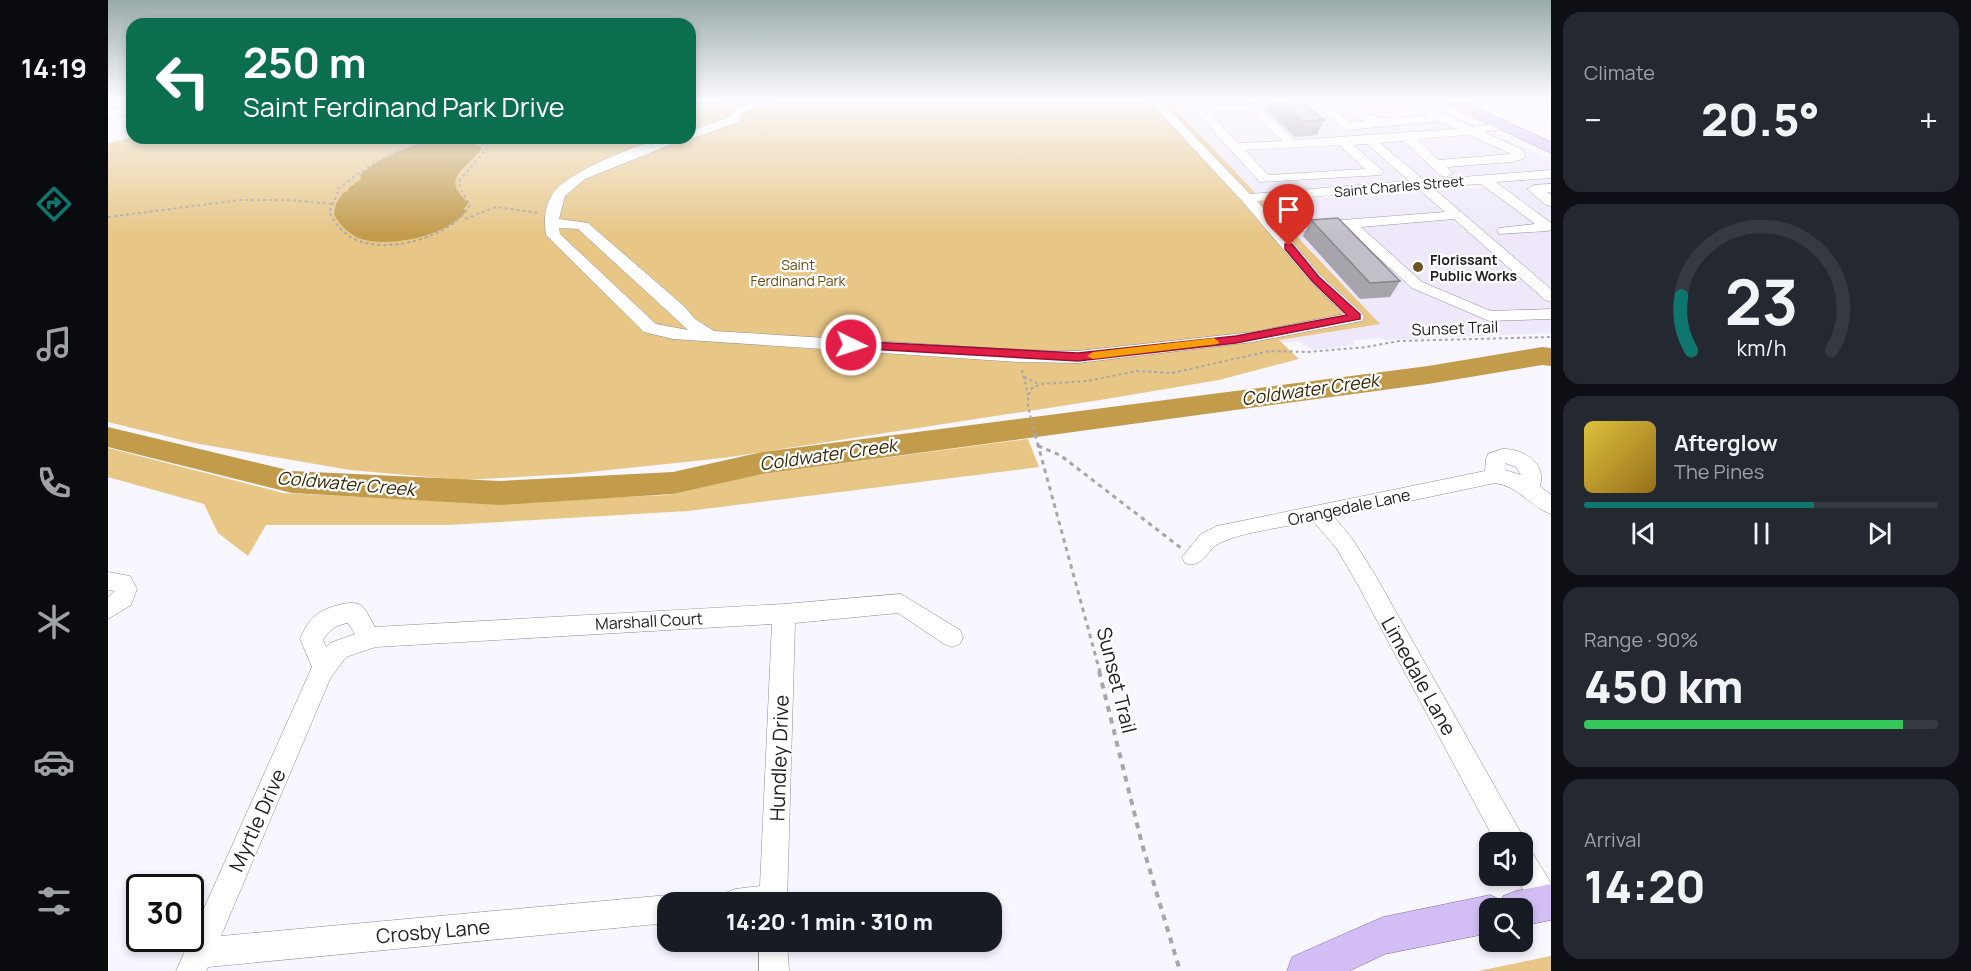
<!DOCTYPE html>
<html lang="en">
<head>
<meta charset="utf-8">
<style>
	body { margin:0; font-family:Manrope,sans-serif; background:#242831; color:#f1f3f6; height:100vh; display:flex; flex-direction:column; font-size:22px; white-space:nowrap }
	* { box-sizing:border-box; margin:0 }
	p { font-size:20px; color:#9ea1a6 }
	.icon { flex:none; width:33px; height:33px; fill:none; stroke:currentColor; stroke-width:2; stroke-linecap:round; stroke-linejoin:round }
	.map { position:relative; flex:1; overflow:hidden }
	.drawer { display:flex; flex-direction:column; gap:12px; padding:12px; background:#0d0f14; width:420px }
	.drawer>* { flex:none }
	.guide { position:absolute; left:18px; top:18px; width:570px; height:126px; border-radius:18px; box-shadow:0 3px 9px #0003; background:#0b6e4f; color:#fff; overflow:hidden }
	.fabs { position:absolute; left:1371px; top:832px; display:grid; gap:12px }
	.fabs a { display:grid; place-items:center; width:54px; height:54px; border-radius:12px; background:#171b24; box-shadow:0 3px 9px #0003; font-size:30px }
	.speed { position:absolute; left:18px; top:874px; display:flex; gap:12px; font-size:30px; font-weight:700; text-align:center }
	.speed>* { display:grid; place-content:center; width:78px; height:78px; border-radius:50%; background:#171b24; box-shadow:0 3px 9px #0003; line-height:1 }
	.speed .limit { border:3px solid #111; border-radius:9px; background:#fff; color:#111 }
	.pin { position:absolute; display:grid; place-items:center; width:51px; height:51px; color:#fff; margin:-62px -26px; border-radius:50% 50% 50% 0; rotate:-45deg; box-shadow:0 0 6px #0007 }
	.pin .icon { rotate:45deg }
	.me { position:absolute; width:66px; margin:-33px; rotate:94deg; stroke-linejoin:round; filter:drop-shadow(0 0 4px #0008) }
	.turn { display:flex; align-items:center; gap:21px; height:126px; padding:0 18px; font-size:27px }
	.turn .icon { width:78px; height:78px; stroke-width:2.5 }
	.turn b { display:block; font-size:42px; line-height:51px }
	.big { font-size:45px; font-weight:800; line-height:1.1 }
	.drawer .widget { flex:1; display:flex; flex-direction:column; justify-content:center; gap:9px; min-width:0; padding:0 21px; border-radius:18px; background:#242831 }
	.drawer .dial { align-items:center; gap:0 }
	.dial svg { height:156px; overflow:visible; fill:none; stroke:#363941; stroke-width:7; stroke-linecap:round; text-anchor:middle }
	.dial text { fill:#f1f3f6; stroke:none }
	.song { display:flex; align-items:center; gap:18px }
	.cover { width:72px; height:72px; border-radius:9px; background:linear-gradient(135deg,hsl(50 70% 55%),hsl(40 70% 35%)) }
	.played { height:6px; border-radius:3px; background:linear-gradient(90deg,#0f766e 65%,#363941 65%) }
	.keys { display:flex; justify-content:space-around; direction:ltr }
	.heat { display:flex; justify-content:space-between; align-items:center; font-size:33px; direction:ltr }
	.charge { height:9px; border-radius:4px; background:linear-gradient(90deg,#34c759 90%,#363941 0) }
	.trip { position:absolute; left:549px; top:892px; width:345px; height:60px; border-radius:18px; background:#171b24; box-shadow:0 3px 9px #0003; font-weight:800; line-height:60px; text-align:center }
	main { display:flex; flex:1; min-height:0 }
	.tabs { display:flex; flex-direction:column; width:108px; justify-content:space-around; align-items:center; background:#090b0e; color:#9ea1a6 }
	.tabs .icon { width:42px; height:42px }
	.tabs .active { color:#0f766e }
	.tabs b { font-size:27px; color:#f1f3f6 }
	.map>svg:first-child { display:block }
	.built { fill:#eee8fa }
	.green { fill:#e7c686 }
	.water { fill:#c29b4b }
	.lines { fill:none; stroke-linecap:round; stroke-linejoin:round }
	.river { fill:#c29b4b; fill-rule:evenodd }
	.minor-casing { stroke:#8e8b94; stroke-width:1 }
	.major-casing { stroke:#816aa6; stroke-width:1 }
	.path-far2 { stroke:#a8a6ad; stroke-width:2; stroke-dasharray:3 3; stroke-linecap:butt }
	.path-far1 { stroke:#a8a6ad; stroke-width:3; stroke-dasharray:4.5 4.5; stroke-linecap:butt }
	.path { stroke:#a8a6ad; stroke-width:4; stroke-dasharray:6 6; stroke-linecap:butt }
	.minor { fill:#fff; fill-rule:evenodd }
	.major { fill:#d2bef4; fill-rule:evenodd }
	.wall { fill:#a7a4ac }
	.building { fill:#c2bfc8; stroke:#88868c; stroke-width:1.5 }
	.route { fill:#e11d48; stroke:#92132f; stroke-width:1.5 }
	.slow { fill:#f59e0b }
	.poi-dot { fill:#6d5626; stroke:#fff; stroke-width:2 }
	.labels { text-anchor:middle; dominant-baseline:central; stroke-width:4.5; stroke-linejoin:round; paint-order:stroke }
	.far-street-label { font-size:14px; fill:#212024; stroke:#fff }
	.far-poi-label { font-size:14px; font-weight:bold; fill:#212024; stroke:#fff; text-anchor:start }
	.far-park-label { font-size:14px; fill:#644a0a; stroke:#fff }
	.street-label { font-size:16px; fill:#212024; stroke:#fff }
	.water-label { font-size:18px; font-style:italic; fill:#382804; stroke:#fff }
	.near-street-label { font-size:20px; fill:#212024; stroke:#fff }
</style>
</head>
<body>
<main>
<nav class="tabs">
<b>14:19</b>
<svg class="icon active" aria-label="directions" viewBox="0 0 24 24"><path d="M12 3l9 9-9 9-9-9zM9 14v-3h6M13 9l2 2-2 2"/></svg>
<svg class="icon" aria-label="music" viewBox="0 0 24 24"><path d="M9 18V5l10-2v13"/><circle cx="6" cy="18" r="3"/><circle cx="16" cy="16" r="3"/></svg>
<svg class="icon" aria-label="phone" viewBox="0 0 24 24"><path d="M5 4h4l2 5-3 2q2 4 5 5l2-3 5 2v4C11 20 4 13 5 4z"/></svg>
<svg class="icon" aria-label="climate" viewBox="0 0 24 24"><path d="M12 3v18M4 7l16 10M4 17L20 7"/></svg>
<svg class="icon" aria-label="car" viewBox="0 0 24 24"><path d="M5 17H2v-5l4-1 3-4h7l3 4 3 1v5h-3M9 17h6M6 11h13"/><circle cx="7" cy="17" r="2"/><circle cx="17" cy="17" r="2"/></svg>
<svg class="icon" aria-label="filters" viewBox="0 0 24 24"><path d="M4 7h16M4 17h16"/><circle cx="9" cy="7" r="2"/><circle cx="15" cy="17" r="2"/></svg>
</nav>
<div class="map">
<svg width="1443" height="971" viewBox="0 0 1443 971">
	<rect width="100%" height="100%" fill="#f8f6fe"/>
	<polygon class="built" points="1127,100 1313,100 1443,160 1443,202 1415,182 1443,203 1443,333 1278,340 1273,338 1245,340 1247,345 1205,350 1191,341 1139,346 1129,204 1368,188 1408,183 1147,201 1055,105"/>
	<g class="green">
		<polygon points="582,100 612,100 621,106 646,100 1059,100 1272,324 1171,340 1191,359 1111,380 992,400 615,458 463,474 355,480 242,470 86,443 0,422 0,143 24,137 582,138"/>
		<polygon points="920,439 931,467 580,511 340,525 158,525 140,556 110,533 96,504 0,477 0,448 175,493 375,503 561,495 647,475"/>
		<polygon points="1443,956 1443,971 1370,971"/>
	</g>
	<path class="water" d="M 341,139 L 362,141 L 374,148 C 368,159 343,173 348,187 C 350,193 357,199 360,203 L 356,209 L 358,211 C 340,236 281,248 253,239 C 241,234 231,225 226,214 L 228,204 L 235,193 L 240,191 L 241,188 L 253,179 L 252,175 C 278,153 307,143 341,139 Z"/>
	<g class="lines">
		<polygon class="river" points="1434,347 1443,348 1443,366 1434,365 1320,384 654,474 565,494 392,505 184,493 0,447 0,427 184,471 392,481 565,472 654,452 1320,366"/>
		<defs>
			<g id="minor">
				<polygon points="651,100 668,100 635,113 630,122 586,138 579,138 582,138 582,131 622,117 627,109"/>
				<path d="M 1040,100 L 1052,100 L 1142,194 L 1301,181 L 1259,144 L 1245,145 L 1273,169 L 1275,172 L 1273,175 L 1152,182 L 1086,110 L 1086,106 L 1147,104 L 1187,140 L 1348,129 L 1333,121 L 1238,130 L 1200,100 L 1213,100 L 1241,122 L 1257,121 L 1249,119 L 1226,100 C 1247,100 1244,108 1260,114 C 1279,122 1299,117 1320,115 L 1290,100 L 1305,100 L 1364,127 L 1398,122 L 1398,128 L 1376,132 L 1415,150 L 1417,156 L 1415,159 L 1404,162 L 1339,167 L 1345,173 L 1338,177 L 1333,176 L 1296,141 L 1272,143 L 1316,180 L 1443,170 L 1443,178 L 1388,182 L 1443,223 L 1443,230 L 1440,231 L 1391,234 L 1389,231 L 1391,228 L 1427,224 L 1373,184 L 1324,187 L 1443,289 L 1443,302 L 1437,300 L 1346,219 L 1253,227 L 1314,282 L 1383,311 L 1443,309 L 1443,319 L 1381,321 L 1304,288 L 1238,228 L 1177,233 L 1213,276 L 1254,313 L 1256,317 L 1254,321 L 1145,342 L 970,363 L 911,362 L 565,339 L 536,332 L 438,235 C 436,221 436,208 444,195 C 459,171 532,143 560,138 C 566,137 573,138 579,138 L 477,179 L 457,196 L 451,219 L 480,223 L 577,307 L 587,319 L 606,331 L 911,350 L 970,351 L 1145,332 L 1236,314 L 1203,282 L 1134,201 ZM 1140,110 L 1174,141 L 1130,143 L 1100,111 ZM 1361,135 L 1403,154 L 1331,160 L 1309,139 ZM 1231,145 L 1257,169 L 1160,175 L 1137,150 ZM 1310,189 L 1337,212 L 1170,225 L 1149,201 ZM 451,228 L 470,229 L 580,330 L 548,324 L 452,234 Z"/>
				<path d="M 1384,100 L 1413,100 C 1407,105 1390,105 1384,100 Z"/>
				<polygon points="24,105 24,113 0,119 0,111"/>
				<polygon points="1443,184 1443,192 1439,192 1443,195 1443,206 1438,205 1419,189 1426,185"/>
				<path d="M 1394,449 C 1414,448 1439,462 1432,486 L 1443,495 L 1443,514 C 1422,507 1411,486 1387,483 L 1226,517 L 1243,537 L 1266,573 L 1413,833 L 1416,843 L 1414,848 L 1414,843 L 1388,843 L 1250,585 L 1229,549 L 1205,521 C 1179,527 1132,532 1110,544 C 1097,552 1094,569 1077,563 L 1074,557 L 1093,534 L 1109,526 L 1377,471 L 1378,459 L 1380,454 ZM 1397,463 L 1408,467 L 1413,475 L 1397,470 Z"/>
				<polygon points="0,572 22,576 29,589 23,605 0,619 0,597 7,591 0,590"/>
				<path d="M 793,594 L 852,630 L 855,637 L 852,644 L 844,647 L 836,644 L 790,613 L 687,623 L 679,903 L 613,903 L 617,893 L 627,889 L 652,886 L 664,624 L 268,647 L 238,657 L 222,679 L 113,936 L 560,895 L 570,899 L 572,903 L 560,903 L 560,923 L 100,967 L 98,971 L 68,971 L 204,667 L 192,639 C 196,630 200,621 208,615 C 217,608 244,598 254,606 C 259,611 263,621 267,627 L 676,604 ZM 240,623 L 247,634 L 222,643 L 218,647 L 215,640 C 222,629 228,625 240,623 Z"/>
				<polygon points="1414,849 1424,852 1443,883 1443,915 1439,917 1429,913 1407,876 1414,876"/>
				<polygon points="651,942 679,942 681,971 651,971"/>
			</g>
			<g id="major">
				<polygon points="1332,100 1352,100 1443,142 1443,153 1335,103"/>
				<polygon points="1443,884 1443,920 1414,926 1414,909 1382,909 1382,933 1277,954 1241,971 1179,971 1184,957 1275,917 1382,895 1393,900 1395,896 1408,891"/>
			</g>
		</defs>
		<use href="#minor" class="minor-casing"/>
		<use href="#major" class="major-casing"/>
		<g class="path-far2">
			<path d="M 340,138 C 296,144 263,162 229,190 L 230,193 L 221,212 C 227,223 234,233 246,239 C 279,255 345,237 362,205 L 352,188 L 351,181 L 379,148 L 373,143 L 354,138"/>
			<polyline points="0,217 133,200 179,200 224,204"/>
			<polyline points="357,219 388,207 431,213"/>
			<polyline points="914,370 920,395"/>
			<polyline points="916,377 931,384"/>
			<polyline points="927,436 920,406 920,395 924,388 933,384 979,381 1029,371 1064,373 1162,351 1199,352 1258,347 1291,341 1443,337"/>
		</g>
		<g class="path-far1">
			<polyline points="927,434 992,672"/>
			<polyline points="930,446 952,455 1073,548"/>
		</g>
		<polyline class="path" points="991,671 1034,844 1072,971"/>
		<use href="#minor" class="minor"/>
		<use href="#major" class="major"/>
	</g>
	<g class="wall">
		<polygon points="1163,100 1191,100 1216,120 1209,135 1187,137 1158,111"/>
		<polygon points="1203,220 1292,281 1282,297 1252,299 1195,236"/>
	</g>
	<g class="building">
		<polygon points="1169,100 1191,100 1216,120 1194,121"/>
		<polygon points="1230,218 1292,281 1262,283 1203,220"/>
	</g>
	<linearGradient id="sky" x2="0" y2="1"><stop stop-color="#99aaa9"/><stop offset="0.42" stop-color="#fcfbff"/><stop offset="1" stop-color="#fcfbff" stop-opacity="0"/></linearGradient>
	<rect width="1443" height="236" fill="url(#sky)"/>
	<polygon class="route" points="1177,244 1184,244 1211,277 1252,314 1252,319 1128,343 970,361 743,348 737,345 743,341 970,353 1128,336 1239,315 1204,281 1177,249"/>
	<polygon class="slow" points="1106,338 1111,342 1110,344 985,359 979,356 985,352"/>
	<circle class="poi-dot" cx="1310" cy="267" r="6"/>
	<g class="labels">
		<g class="far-street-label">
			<text transform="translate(1291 186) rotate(-5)">Saint Charles Street</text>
		</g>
		<g class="far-poi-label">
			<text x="1322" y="259">Florissant<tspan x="1322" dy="16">Public Works</tspan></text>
		</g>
		<g class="far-park-label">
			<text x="690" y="264">Saint<tspan x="690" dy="16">Ferdinand Park</tspan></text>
		</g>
		<g class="street-label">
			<text transform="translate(1347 328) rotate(-2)">Sunset Trail</text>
			<text transform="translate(1241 507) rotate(-12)">Orangedale Lane</text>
			<text transform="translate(541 621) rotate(-3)">Marshall Court</text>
		</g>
		<g class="water-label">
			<text transform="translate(1202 389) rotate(-8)">Coldwater Creek</text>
			<text transform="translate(720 454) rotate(-8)">Coldwater Creek</text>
			<text transform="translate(238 483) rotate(5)">Coldwater Creek</text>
		</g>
		<g class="near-street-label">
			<text transform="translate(1311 676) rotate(61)">Limedale Lane</text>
			<text transform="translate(1009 680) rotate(76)">Sunset Trail</text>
			<text transform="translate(671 758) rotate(-88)">Hundley Drive</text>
			<text transform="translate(149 820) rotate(-66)">Myrtle Drive</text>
			<text transform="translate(325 931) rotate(-5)">Crosby Lane</text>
		</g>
	</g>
</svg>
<div class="fabs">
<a><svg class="icon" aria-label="sound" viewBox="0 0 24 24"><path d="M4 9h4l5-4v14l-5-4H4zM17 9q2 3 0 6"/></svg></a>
<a><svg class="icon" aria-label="search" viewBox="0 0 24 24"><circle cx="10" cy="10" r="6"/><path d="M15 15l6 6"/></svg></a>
</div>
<div class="speed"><div class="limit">30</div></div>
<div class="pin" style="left:1181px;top:246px;background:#d93025"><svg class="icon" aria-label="arrive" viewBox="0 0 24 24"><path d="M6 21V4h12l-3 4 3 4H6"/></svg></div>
<svg class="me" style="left:743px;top:345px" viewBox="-20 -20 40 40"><circle r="17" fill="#e11d48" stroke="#fff" stroke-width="3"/><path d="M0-11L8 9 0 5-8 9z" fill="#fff"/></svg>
<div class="trip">14:20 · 1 min · 310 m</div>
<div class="guide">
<div class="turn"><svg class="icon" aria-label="left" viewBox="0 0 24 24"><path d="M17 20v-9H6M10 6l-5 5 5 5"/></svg><div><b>250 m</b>Saint Ferdinand Park Drive</div></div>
</div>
</div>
<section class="drawer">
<div class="widget"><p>Climate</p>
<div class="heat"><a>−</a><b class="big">20.5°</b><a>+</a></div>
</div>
<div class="widget dial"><svg viewBox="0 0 100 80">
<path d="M14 69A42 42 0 1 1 86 69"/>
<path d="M14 69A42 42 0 0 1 9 41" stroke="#0f766e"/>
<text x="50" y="56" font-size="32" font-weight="700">23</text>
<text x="50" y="72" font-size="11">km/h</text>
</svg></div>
<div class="widget">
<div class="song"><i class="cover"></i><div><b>Afterglow</b><p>The Pines</p></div></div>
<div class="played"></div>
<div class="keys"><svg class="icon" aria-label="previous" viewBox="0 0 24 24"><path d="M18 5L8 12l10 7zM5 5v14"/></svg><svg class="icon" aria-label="pause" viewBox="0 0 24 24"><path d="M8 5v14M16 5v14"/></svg><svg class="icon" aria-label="next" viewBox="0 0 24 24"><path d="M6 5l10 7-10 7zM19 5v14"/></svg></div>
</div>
<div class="widget"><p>Range · 90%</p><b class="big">450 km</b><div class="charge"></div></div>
<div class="widget"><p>Arrival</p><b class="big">14:20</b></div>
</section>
</main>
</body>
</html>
